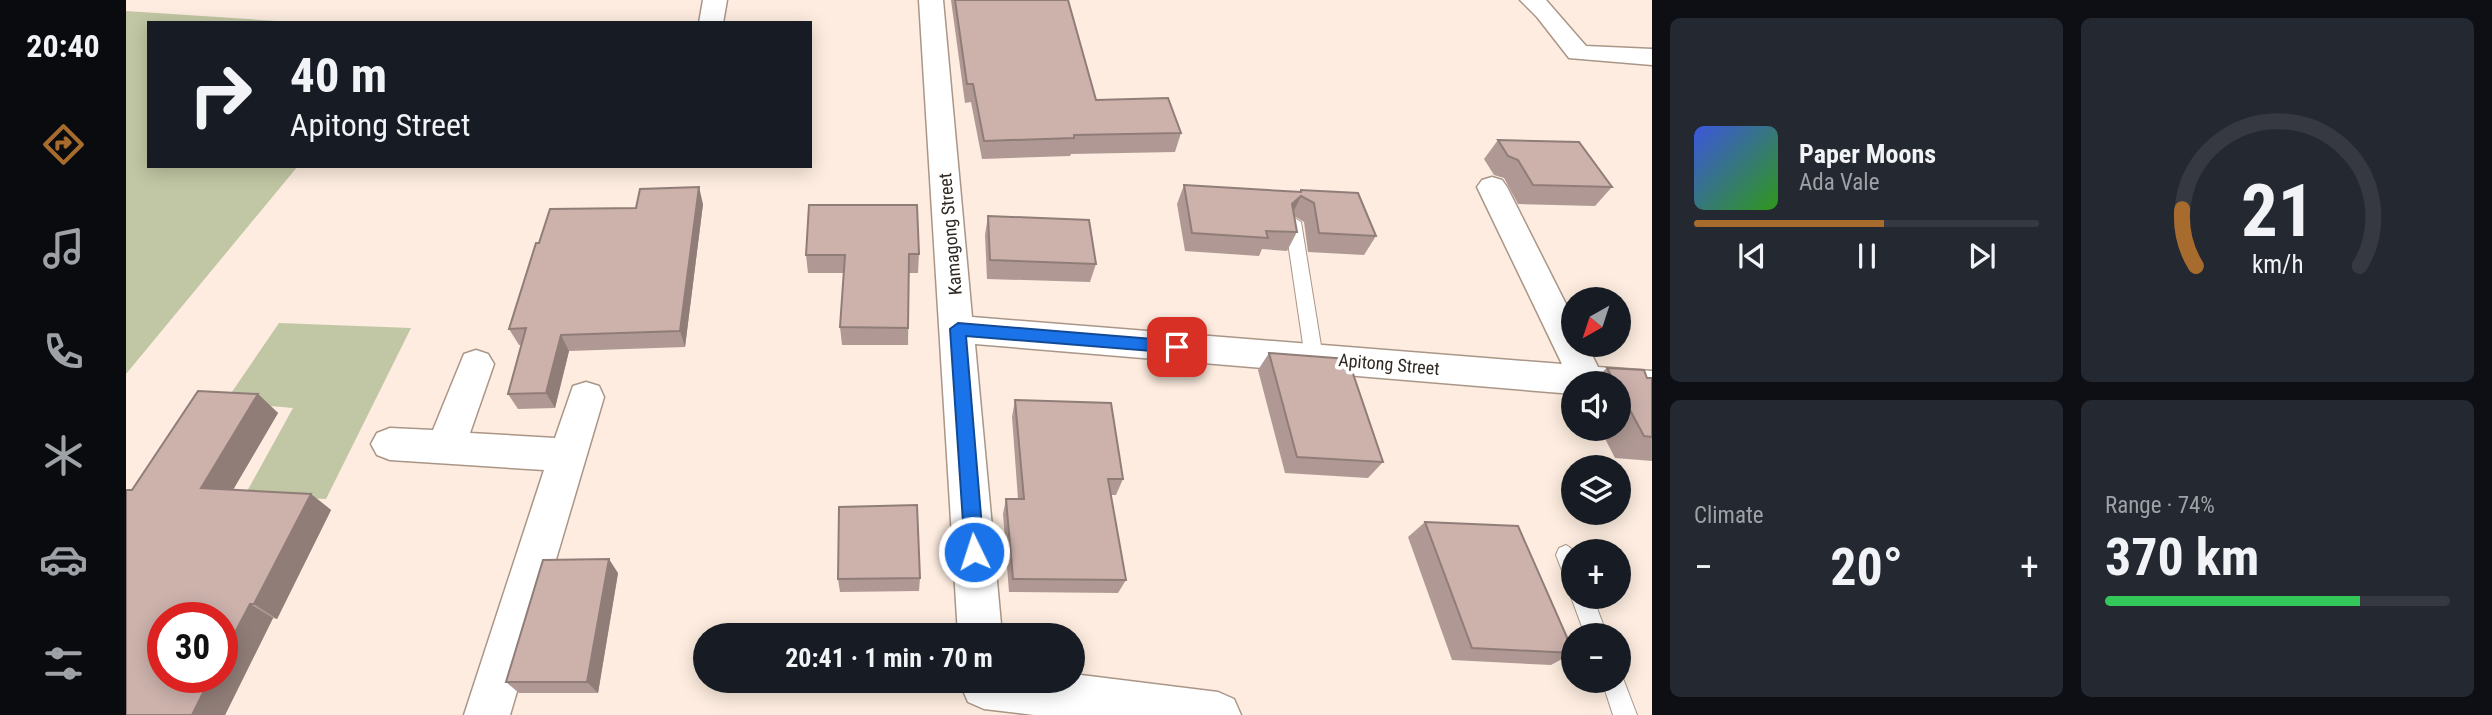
<!DOCTYPE html>
<html lang="en">
<head>
<meta charset="utf-8">
<style>
	body { margin:0; font-family:"Roboto Condensed",sans-serif; background:#242831; color:#f1f3f6; height:100vh; display:flex; flex-direction:column; font-size:26px; white-space:nowrap }
	* { box-sizing:border-box; margin:0 }
	p { font-size:23px; color:#9ea1a6 }
	.icon { flex:none; width:38px; height:38px; fill:none; stroke:currentColor; stroke-width:2; stroke-linecap:round; stroke-linejoin:round }
	.map { position:relative; flex:1; overflow:hidden }
	.sheet { display:flex; flex-direction:column; gap:18px; padding:18px; background:#0d0f14; width:840px }
	.sheet>* { flex:none }
	.guide { position:absolute; left:21px; top:21px; width:665px; height:147px; border-radius:0px; box-shadow:0 4px 18px #0003; background:#171b24; color:#f1f3f6; overflow:hidden }
	.needle { width:46px; rotate:219deg }
	.tools { position:absolute; left:1435px; top:287px; display:grid; gap:14px }
	.tools a { display:grid; place-items:center; width:70px; height:70px; border-radius:50%; background:#171b24; box-shadow:0 4px 18px #0003; font-size:35px }
	.speed { position:absolute; left:21px; top:602px; display:flex; gap:14px; font-size:35px; font-weight:700; text-align:center }
	.speed>* { display:grid; place-content:center; width:91px; height:91px; border-radius:50%; background:#171b24; box-shadow:0 4px 18px #0003; line-height:1 }
	.speed .limit { border:10px solid #d22; background:#fff; color:#111 }
	.pin { position:absolute; display:grid; place-items:center; width:60px; height:60px; color:#fff; margin:-30px; border-radius:14px; box-shadow:0 4px 10px #0006 }
	.me { position:absolute; width:77px; margin:-38px; rotate:356deg; stroke-linejoin:round; filter:drop-shadow(0 0 5px #0008) }
	.turn { display:flex; align-items:center; gap:24px; height:147px; padding:0 28px; font-size:32px }
	.turn .icon { width:91px; height:91px; stroke-width:2.5 }
	.turn b { display:block; font-size:49px; line-height:60px }
	.big { font-size:52px; font-weight:700; line-height:1.1 }
	.sheet .tile { flex:1; display:flex; flex-direction:column; justify-content:center; gap:10px; min-width:0; padding:0 24px; border-radius:10px; background:#242831 }
	.sheet .dial { align-items:center; gap:0 }
	.dial svg { height:182px; overflow:visible; fill:none; stroke:#363941; stroke-width:7; stroke-linecap:round; text-anchor:middle }
	.dial text { fill:#f1f3f6; stroke:none }
	.song { display:flex; align-items:center; gap:21px }
	.cover { width:84px; height:84px; border-radius:10px; background:linear-gradient(135deg,hsl(230 70% 55%),hsl(110 70% 35%)) }
	.played { height:7px; border-radius:4px; background:linear-gradient(90deg,#a76c2d 55%,#363941 55%) }
	.keys { display:flex; justify-content:space-around; direction:ltr }
	.heat { display:flex; justify-content:space-between; align-items:center; font-size:38px; direction:ltr }
	.charge { height:10px; border-radius:5px; background:linear-gradient(90deg,#34c759 74%,#363941 0) }
	.sheet .tiles { flex:1; display:grid; gap:18px; grid-template-columns:repeat(2,1fr) }
	.trip { position:absolute; left:567px; top:623px; width:392px; height:70px; border-radius:35px; background:#171b24; box-shadow:0 4px 18px #0003; font-weight:700; line-height:70px; text-align:center }
	main { display:flex; flex:1; min-height:0 }
	.tabs { display:flex; flex-direction:column; width:126px; justify-content:space-around; align-items:center; background:#090b0e; color:#9ea1a6 }
	.tabs .icon { width:49px; height:49px }
	.tabs .current { color:#a76c2d }
	.tabs b { font-size:32px; color:#f1f3f6 }
	.map>svg:first-child { display:block }
	.green { fill:#c1c7a4 }
	.lines { fill:none; stroke-linecap:round; stroke-linejoin:round }
	.service-casing { stroke:#aa9687; stroke-width:2 }
	.minor-casing { stroke:#aa9687; stroke-width:3 }
	.service { fill:#fff; fill-rule:evenodd }
	.minor { fill:#fff; fill-rule:evenodd }
	.wall { fill:#b09994 }
	.shaded-wall { fill:#907d78 }
	.building { fill:#cdb2ac; stroke:#907d78; stroke-width:2 }
	.route { fill:#1a73e8; stroke:#114b97; stroke-width:2 }
	.labels { text-anchor:middle; dominant-baseline:central; stroke-width:7; stroke-linejoin:round; paint-order:stroke }
	.street-label { font-size:18px; fill:#2f2721; stroke:#fff }
</style>
</head>
<body>
<main>
<nav class="tabs">
<b>20:40</b>
<svg class="icon current" aria-label="directions" viewBox="0 0 24 24"><path d="M12 3l9 9-9 9-9-9zM9 14v-3h6M13 9l2 2-2 2"/></svg>
<svg class="icon" aria-label="music" viewBox="0 0 24 24"><path d="M9 18V5l10-2v13"/><circle cx="6" cy="18" r="3"/><circle cx="16" cy="16" r="3"/></svg>
<svg class="icon" aria-label="phone" viewBox="0 0 24 24"><path d="M5 4h4l2 5-3 2q2 4 5 5l2-3 5 2v4C11 20 4 13 5 4z"/></svg>
<svg class="icon" aria-label="climate" viewBox="0 0 24 24"><path d="M12 3v18M4 7l16 10M4 17L20 7"/></svg>
<svg class="icon" aria-label="car" viewBox="0 0 24 24"><path d="M5 17H2v-5l4-1 3-4h7l3 4 3 1v5h-3M9 17h6M6 11h13"/><circle cx="7" cy="17" r="2"/><circle cx="17" cy="17" r="2"/></svg>
<svg class="icon" aria-label="filters" viewBox="0 0 24 24"><path d="M4 7h16M4 17h16"/><circle cx="9" cy="7" r="2"/><circle cx="15" cy="17" r="2"/></svg>
</nav>
<div class="map">
<svg width="1526" height="715" viewBox="0 0 1526 715">
	<rect width="100%" height="100%" fill="#fdecdf"/>
	<g class="green">
		<polygon points="0,11 182,23 23,23 23,166 172,166 0,374"/>
		<polygon points="153,323 285,328 200,499 119,495 167,408 99,402"/>
	</g>
	<g class="lines">
		<defs>
			<g id="service">
				<polygon points="1167,217 1175,222 1197,358 1194,363 1182,363 1179,358 1159,222"/>
				<polygon points="1440,545 1449,551 1447,584 1440,581 1430,555 1433,548"/>
				<polygon points="1447,593 1447,597 1467,597 1481,635 1459,635 1445,597"/>
				<polygon points="1493,672 1495,673 1511,715 1487,715 1476,681 1493,681"/>
			</g>
			<g id="minor">
				<polygon points="577,0 601,0 597,23 573,23"/>
				<polygon points="793,0 817,0 846,317 1436,364 1351,187 1356,180 1366,177 1376,180 1381,187 1447,318 1447,345 1461,345 1472,367 1526,371 1526,401 1493,398 1493,383 1447,383 1447,394 849,344 876,635 832,635"/>
				<polygon points="1394,0 1420,0 1460,46 1526,49 1526,65 1443,58 1411,17"/>
				<polygon points="350,350 362,354 368,364 344,433 429,438 447,386 460,382 473,386 478,397 384,715 338,715 418,470 264,460 251,455 245,444 251,433 264,428 307,430 338,354"/>
				<polygon points="947,674 1092,692 1108,699 1115,715 908,715 858,709 842,702 835,686 838,681 947,681"/>
			</g>
		</defs>
		<use href="#service" class="service-casing"/>
		<use href="#minor" class="minor-casing"/>
		<use href="#service" class="service"/>
		<use href="#minor" class="minor"/>
	</g>
	<g class="wall">
		<polygon points="825,0 942,0 970,100 1055,133 1049,152 945,154 944,156 856,159 845,102 839,103"/>
		<polygon points="1372,140 1486,187 1469,206 1392,204 1378,178 1368,175 1358,159"/>
		<polygon points="1058,185 1174,192 1175,190 1250,236 1238,255 1182,252 1178,222 1168,216 1171,232 1161,251 1136,249 1133,256 1059,251 1051,204"/>
		<polygon points="577,204 559,347 443,351 429,408 392,409 382,394 396,345 393,345 383,329 413,243"/>
		<polygon points="862,216 970,264 964,282 861,279 859,235"/>
		<polygon points="793,254 792,273 783,273 782,345 716,345 714,327 718,273 682,273 680,255"/>
		<polygon points="1143,353 1257,462 1242,478 1159,473 1132,370"/>
		<polygon points="1481,368 1526,378 1526,461 1489,458 1474,429 1493,429 1493,383 1464,383"/>
		<polygon points="132,394 152,413 107,490 185,494 205,510 151,619 147,618 99,715 0,715"/>
		<polygon points="889,400 997,479 990,495 985,495 1000,580 992,593 883,592 877,514 880,499 892,499 886,417"/>
		<polygon points="1299,522 1447,651 1447,653 1425,665 1326,660 1282,537"/>
		<polygon points="492,573 472,693 393,693 380,682"/>
		<polygon points="794,578 793,591 714,592 712,579"/>
	</g>
	<g class="shaded-wall">
		<polygon points="573,187 577,204 559,347 554,331"/>
		<polygon points="1175,196 1166,215 1166,204"/>
		<polygon points="435,335 443,351 429,408 420,393"/>
		<polygon points="132,394 152,413 98,505 75,488"/>
		<polygon points="185,494 205,510 151,619 128,604"/>
		<polygon points="483,559 492,573 472,693 461,682"/>
		<polygon points="124,604 147,618 99,715 66,715 85,677 96,677 96,657"/>
	</g>
	<g class="building">
		<polygon points="829,0 942,0 970,100 1042,98 1055,133 948,135 948,138 858,141 847,84 841,84"/>
		<polygon points="1372,140 1453,142 1486,187 1407,185 1392,160 1382,156"/>
		<polygon points="1058,185 1175,192 1175,190 1232,193 1250,236 1193,233 1188,203 1175,196 1166,204 1171,232 1140,231 1142,238 1066,233"/>
		<polygon points="573,187 554,331 435,335 420,393 382,394 400,328 383,329 410,243 413,243 424,209 510,208 514,189"/>
		<polygon points="683,205 791,205 793,254 783,254 782,328 714,327 719,255 680,255"/>
		<polygon points="862,216 963,220 970,264 864,260"/>
		<polygon points="1143,353 1222,359 1257,462 1171,457"/>
		<polygon points="1481,368 1518,370 1521,378 1526,378 1526,437 1518,436 1493,390 1493,383 1489,383"/>
		<polygon points="72,391 132,394 75,488 185,494 128,604 124,604 96,657 96,618 37,618 37,677 85,677 66,715 0,715 0,490 6,490"/>
		<polygon points="889,400 985,403 997,479 982,479 1000,580 887,579 880,499 898,499"/>
		<polygon points="791,505 794,578 712,579 713,507"/>
		<polygon points="1299,522 1392,526 1447,651 1447,653 1346,648"/>
		<polygon points="483,559 461,682 380,682 417,560"/>
	</g>
	<polygon class="route" points="832,323 1051,341 1059,347 1051,353 840,336 858,552 855,558 848,561 842,558 839,552 824,329"/>
	<g class="labels">
		<g class="street-label">
			<text transform="translate(824 234) rotate(-95)">Kamagong Street</text>
			<text transform="translate(1263 364) rotate(5)">Apitong Street</text>
		</g>
	</g>
</svg>
<div class="tools">
<a><svg class="needle" viewBox="-14 -14 28 28"><path d="M0-13l5 13h-10z" fill="#e53935"/><path d="M0 13l5-13h-10z" fill="#9ea1a6"/></svg></a>
<a><svg class="icon" aria-label="sound" viewBox="0 0 24 24"><path d="M4 9h4l5-4v14l-5-4H4zM17 9q2 3 0 6"/></svg></a>
<a><svg class="icon" aria-label="layers" viewBox="0 0 24 24"><path d="M12 4l9 5-9 5-9-5zM3 14l9 5 9-5"/></svg></a>
<a>+</a>
<a>−</a>
</div>
<div class="speed"><div class="limit">30</div></div>
<div class="pin" style="left:1051px;top:347px;background:#d93025"><svg class="icon" aria-label="arrive" viewBox="0 0 24 24"><path d="M6 21V4h12l-3 4 3 4H6"/></svg></div>
<svg class="me" style="left:848px;top:552px" viewBox="-20 -20 40 40"><circle r="17" fill="#1a73e8" stroke="#fff" stroke-width="3"/><path d="M0-11L8 9 0 5-8 9z" fill="#fff"/></svg>
<div class="trip">20:41 · 1 min · 70 m</div>
<div class="guide">
<div class="turn"><svg class="icon" aria-label="right" viewBox="0 0 24 24"><path d="M7 20v-9h11M14 6l5 5-5 5"/></svg><div><b>40 m</b>Apitong Street</div></div>
</div>
</div>
<section class="sheet">
<div class="tiles">
<div class="tile">
<div class="song"><i class="cover"></i><div><b>Paper Moons</b><p>Ada Vale</p></div></div>
<div class="played"></div>
<div class="keys"><svg class="icon" aria-label="previous" viewBox="0 0 24 24"><path d="M18 5L8 12l10 7zM5 5v14"/></svg><svg class="icon" aria-label="pause" viewBox="0 0 24 24"><path d="M8 5v14M16 5v14"/></svg><svg class="icon" aria-label="next" viewBox="0 0 24 24"><path d="M6 5l10 7-10 7zM19 5v14"/></svg></div>
</div>
<div class="tile dial"><svg viewBox="0 0 100 80">
<path d="M14 69A42 42 0 1 1 86 69"/>
<path d="M14 69A42 42 0 0 1 8 44" stroke="#a76c2d"/>
<text x="50" y="56" font-size="32" font-weight="700">21</text>
<text x="50" y="72" font-size="11">km/h</text>
</svg></div>
<div class="tile"><p>Climate</p>
<div class="heat"><a>−</a><b class="big">20°</b><a>+</a></div>
</div>
<div class="tile"><p>Range · 74%</p><b class="big">370 km</b><div class="charge"></div></div>
</div>
</section>
</main>
</body>
</html>
